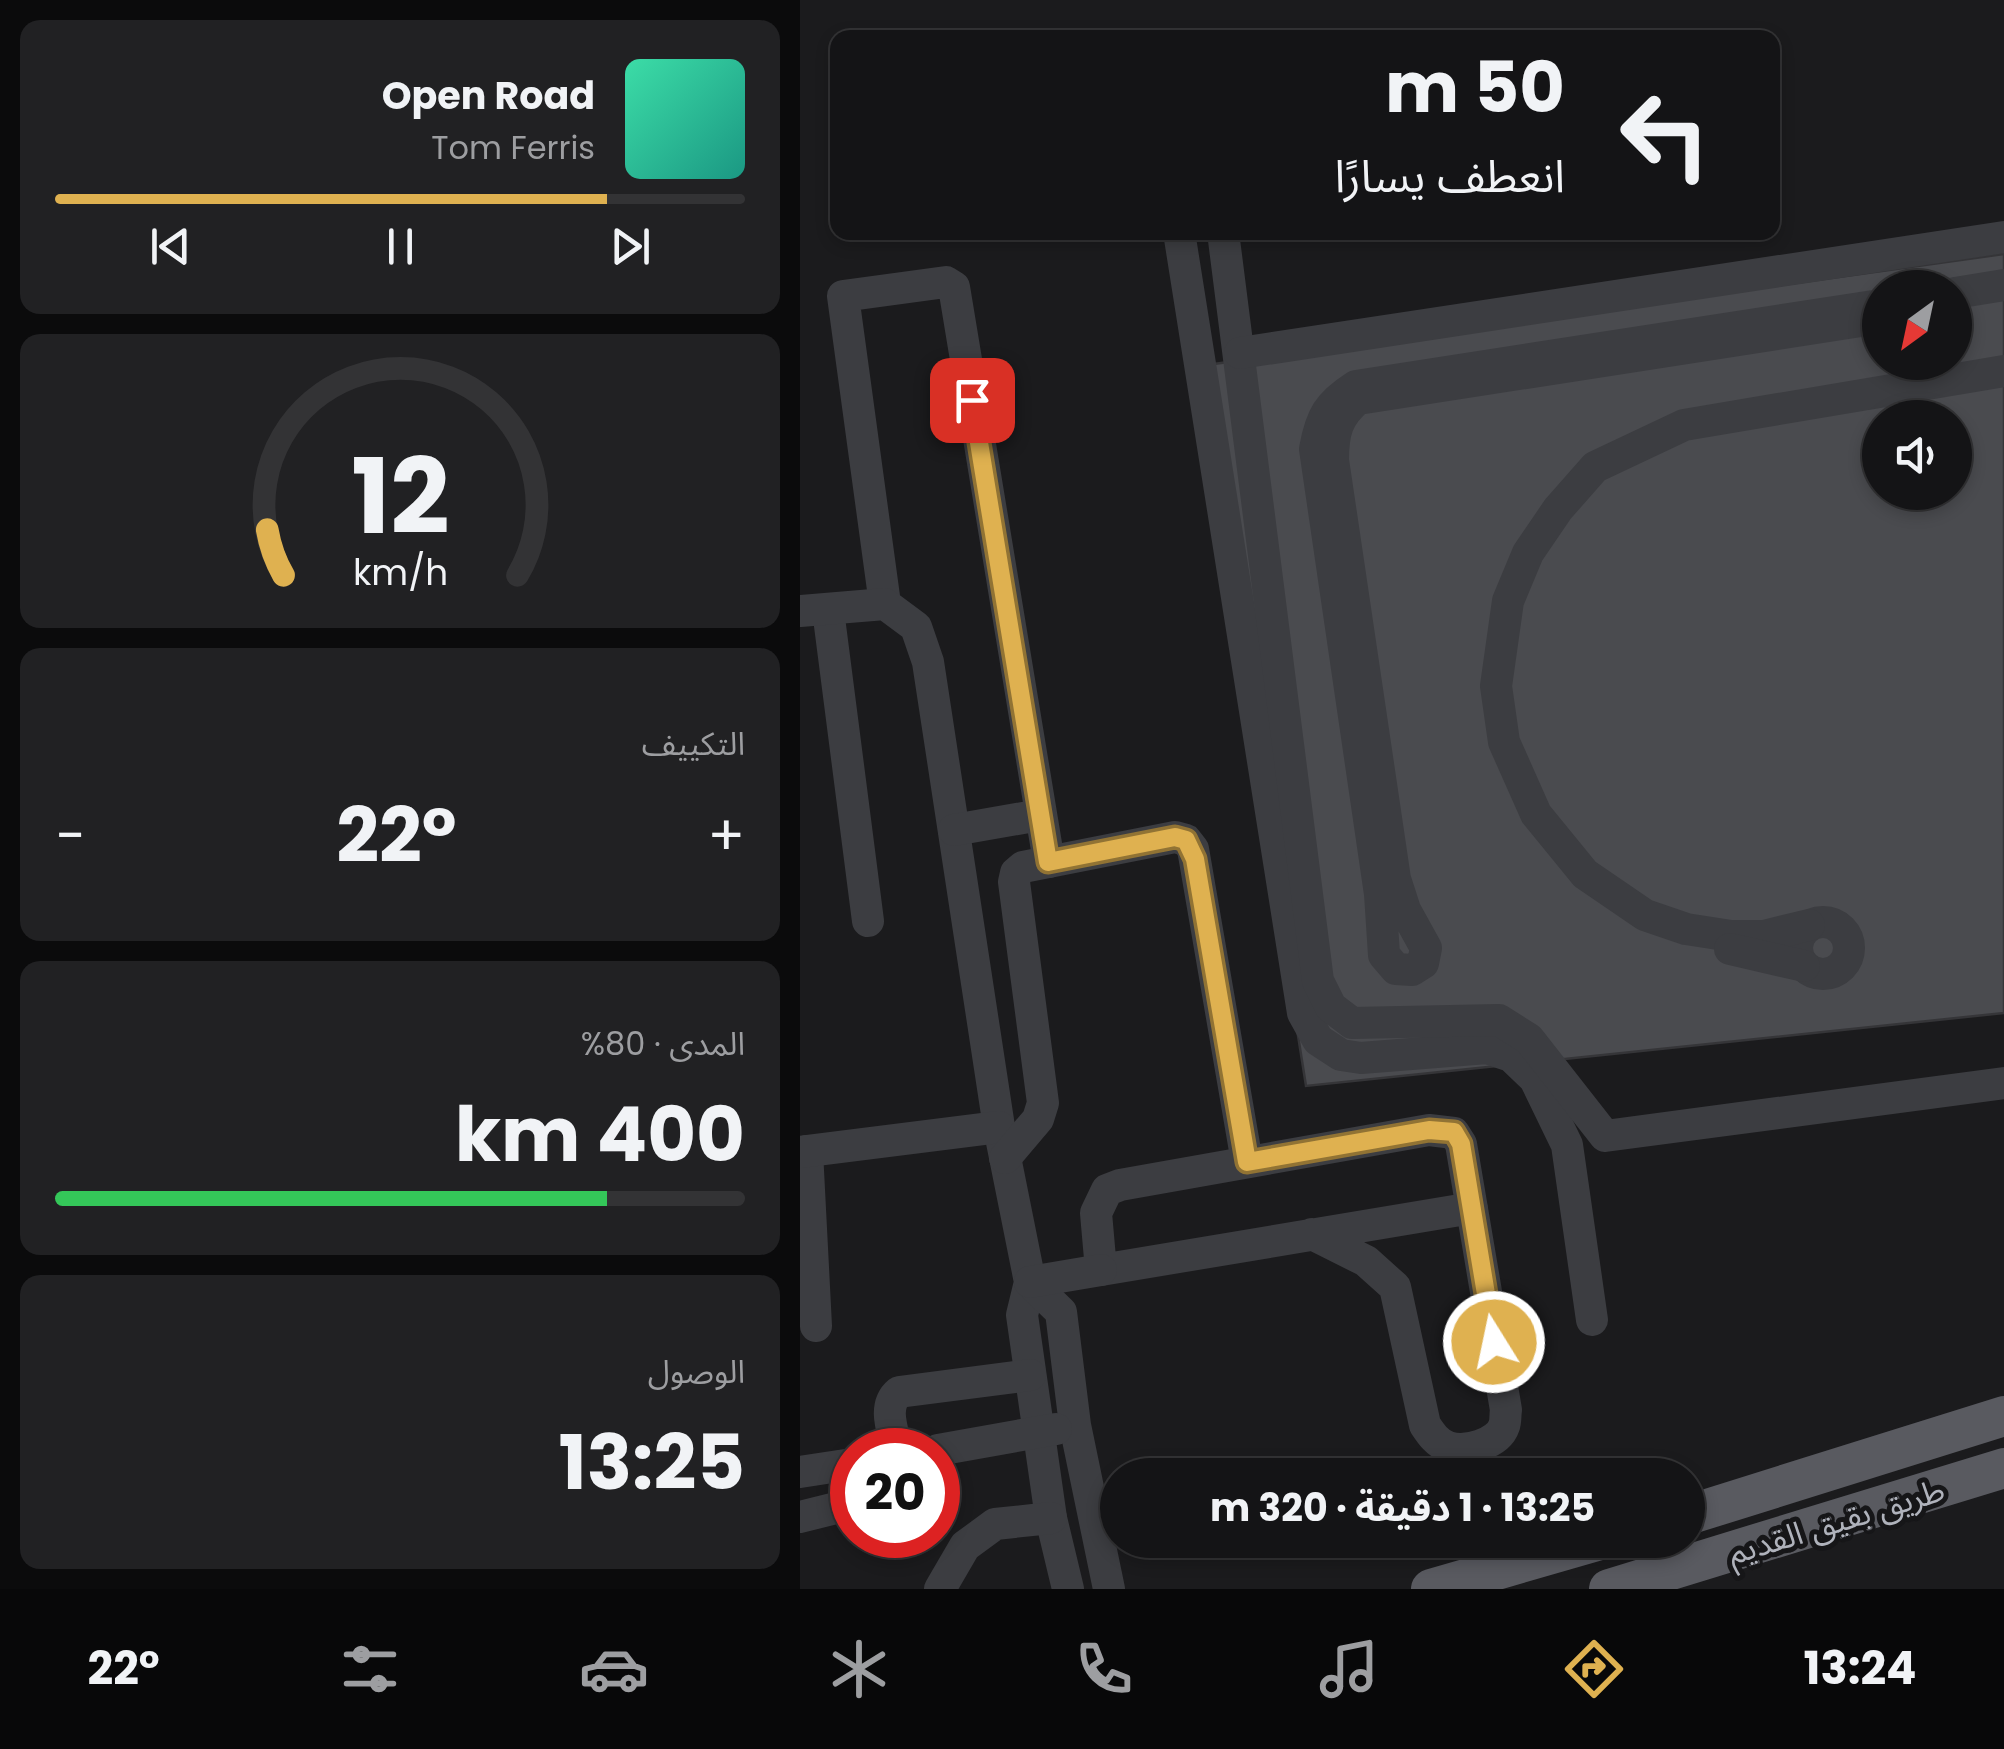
<!DOCTYPE html>
<html lang="ar">
<head>
<meta charset="utf-8">
<style>
	body { margin:0; font-family:Poppins,"Noto Sans Arabic",sans-serif; background:#212123; color:#f1f3f6; direction:rtl; height:100vh; display:flex; flex-direction:column; font-size:38px; white-space:nowrap }
	* { box-sizing:border-box; margin:0 }
	p { font-size:32px; color:#9d9ea1 }
	.icon { flex:none; width:55px; height:55px; fill:none; stroke:currentColor; stroke-width:2; stroke-linecap:round; stroke-linejoin:round }
	.map { position:relative; flex:1; overflow:hidden; direction:ltr }
	.details { display:flex; flex-direction:column; gap:20px; padding:20px; background:#0b0b0c; width:800px }
	.details>* { flex:none }
	.top-card { position:absolute; left:30px; top:30px; width:950px; height:210px; border-radius:20px; box-shadow:0 5px 15px #0003,0 0 0 2px #333335; direction:rtl; background:#141416; color:#f1f3f6; overflow:hidden }
	.needle { width:65px; rotate:213deg }
	.fabs { position:absolute; left:1062px; top:270px; display:grid; gap:20px }
	.fabs a { display:grid; place-items:center; width:110px; height:110px; border-radius:50%; background:#141416; box-shadow:0 5px 15px #0003,0 0 0 2px #333335; font-size:50px }
	.speed { position:absolute; left:30px; top:1428px; display:flex; gap:20px; font-size:50px; font-weight:700; text-align:center }
	.speed>* { display:grid; place-content:center; width:130px; height:130px; border-radius:50%; background:#141416; box-shadow:0 5px 15px #0003,0 0 0 2px #333335; line-height:1 }
	.speed .limit { border:15px solid #d22; background:#fff; color:#111 }
	.pin { position:absolute; display:grid; place-items:center; width:85px; height:85px; color:#fff; margin:-42px; border-radius:20px; box-shadow:0 5px 15px #0006 }
	.me { position:absolute; width:110px; margin:-55px; rotate:350deg; stroke-linejoin:round; filter:drop-shadow(0 0 8px #0008) }
	.turn { display:flex; align-items:center; gap:35px; height:210px; padding:0 50px; font-size:45px }
	.turn .icon { width:130px; height:130px; stroke-width:2.5 }
	.turn b { display:block; font-size:70px; line-height:85px }
	.big { font-size:75px; font-weight:700; line-height:1.1 }
	.details .tile { flex:1; display:flex; flex-direction:column; justify-content:center; gap:15px; min-width:0; padding:0 35px; border-radius:20px; background:#212123 }
	.details .dial { align-items:center; gap:0 }
	.dial svg { height:260px; overflow:visible; fill:none; stroke:#333335; stroke-width:7; stroke-linecap:round; text-anchor:middle }
	.dial text { fill:#f1f3f6; stroke:none }
	.song { display:flex; align-items:center; gap:30px }
	.cover { width:120px; height:120px; border-radius:15px; background:linear-gradient(135deg,hsl(160 70% 55%),hsl(170 70% 35%)) }
	.played { height:10px; border-radius:5px; background:linear-gradient(90deg,#dfb150 80%,#333335 80%) }
	.keys { display:flex; justify-content:space-around; direction:ltr }
	.heat { display:flex; justify-content:space-between; align-items:center; font-size:55px; direction:ltr }
	.charge { height:15px; border-radius:8px; background:linear-gradient(90deg,#34c759 80%,#333335 0) }
	.trip { position:absolute; left:300px; top:1458px; width:605px; height:100px; border-radius:50px; background:#141416; box-shadow:0 5px 15px #0003,0 0 0 2px #333335; font-weight:700; line-height:100px; text-align:center; direction:rtl }
	.tabs { display:flex; height:160px; justify-content:space-around; align-items:center; background:#080809; color:#9d9ea1 }
	.tabs .icon { width:70px; height:70px }
	.tabs .on { color:#dfb150 }
	.tabs b { font-size:45px; color:#f1f3f6 }
	main { display:flex; flex:1; min-height:0 }
	.map>svg:first-child { display:block }
	.building { fill:#4a4b4f; stroke:#353538; stroke-width:2.5; fill-rule:evenodd }
	.lines { fill:none; stroke-linecap:round; stroke-linejoin:round }
	.minor { stroke:#3c3d41; stroke-width:32 }
	.major { stroke:#595a60; stroke-width:40 }
	.route-casing { stroke:#917334; stroke-width:25 }
	.route { stroke:#dfb150; stroke-width:18 }
	.labels { text-anchor:middle; dominant-baseline:central; stroke-width:10; stroke-linejoin:round; paint-order:stroke }
	.street-label { font-size:32px; fill:#afb2bb; stroke:#161618 }
</style>
</head>
<body>
<main>
<div class="map">
<svg width="1204" height="1589" viewBox="0 0 1204 1589">
	<rect width="100%" height="100%" fill="#1b1b1d"/>
	<path class="building" d="M 1204,254 L 1204,1013 L 506,1086 L 392,367 ZM 1080,288 L 1155,288 L 1155,362 L 1080,362 ZM 1080,418 L 1155,418 L 1155,492 L 1080,492 Z"/>
	<g class="lines">
		<g class="minor">
			<polyline points="379,232 503,1013 518,1040 541,1055 561,1058 687,1048 711,1056 735,1079 767,1145 792,1320"/>
			<polyline points="423,232 518,981 531,1007 552,1023 699,1020 729,1039 805,1136 1204,1083"/>
			<polyline points="1155,293 1204,285"/>
			<path d="M 1080,305 L 556,386 C 528,404 521,416 515,449 L 580,894 L 584,955 L 596,969 L 612,970 L 623,963 L 626,948 L 605,910 L 595,879 L 533,460 C 533,433 537,416 558,399 L 1080,318"/>
			<polyline points="440,353 1204,237"/>
			<polyline points="85,604 43,296 146,282 154,287 249,862"/>
			<polyline points="28,610 68,921"/>
			<polyline points="0,611 85,604 116,627 128,662 199,1127 230,1282 222,1315 251,1518 268,1589"/>
			<polyline points="154,830 240,815"/>
			<circle cx="1023" cy="948" r="26"/>
			<polyline points="1009,925 964,936 931,936 886,929 845,915 785,874 736,814 704,742 696,686 708,601 728,553 758,509 795,467 884,425 1204,371"/>
			<polyline points="930,949 1004,966"/>
			<polyline points="7,1151 16,1326"/>
			<polyline points="0,1152 199,1127"/>
			<polyline points="205,1158 238,1119 243,1103 214,882 216,873 223,867 375,837 386,840 393,849 447,1162"/>
			<path d="M 512,1234 L 566,1261 L 595,1287 L 625,1425 C 631,1434 637,1443 648,1447 C 665,1453 698,1444 704,1426 C 706,1421 705,1415 706,1410 L 661,1144 L 654,1133 L 629,1130 L 320,1185 L 307,1190 L 296,1213 L 301,1270 L 672,1208"/>
			<polyline points="230,1282 261,1312 275,1425 309,1589"/>
			<polyline points="230,1282 301,1270"/>
			<path d="M 97,1450 C 93,1431 82,1406 99,1392 L 230,1375"/>
			<polyline points="138,1450 256,1429"/>
			<polyline points="0,1472 52,1464"/>
			<polyline points="0,1517 52,1504"/>
			<polyline points="140,1589 165,1546 195,1524 251,1518"/>
		</g>
		<g class="major">
			<polyline points="888,1515 1204,1416"/>
			<polyline points="631,1589 800,1540"/>
			<polyline points="809,1589 1204,1468"/>
		</g>
	</g>
	<g class="lines">
		<defs>
			<polyline id="route" points="172,400 248,862 375,837 386,840 395,859 447,1162 629,1130 654,1132 661,1144 694,1342"/>
		</defs>
		<use href="#route" class="route-casing"/>
		<use href="#route" class="route"/>
	</g>
	<g class="labels">
		<g class="street-label">
			<text transform="translate(1036 1521) rotate(-17)">طريق بقيق القديم</text>
		</g>
	</g>
</svg>
<div class="fabs">
<a><svg class="needle" viewBox="-14 -14 28 28"><path d="M0-13l5 13h-10z" fill="#e53935"/><path d="M0 13l5-13h-10z" fill="#9d9ea1"/></svg></a>
<a><svg class="icon" aria-label="sound" viewBox="0 0 24 24"><path d="M4 9h4l5-4v14l-5-4H4zM17 9q2 3 0 6"/></svg></a>
</div>
<div class="speed"><div class="limit">20</div></div>
<div class="pin" style="left:172px;top:400px;background:#d93025"><svg class="icon" aria-label="arrive" viewBox="0 0 24 24"><path d="M6 21V4h12l-3 4 3 4H6"/></svg></div>
<svg class="me" style="left:694px;top:1342px" viewBox="-20 -20 40 40"><circle r="17" fill="#dfb150" stroke="#fff" stroke-width="3"/><path d="M0-11L8 9 0 5-8 9z" fill="#fff"/></svg>
<div class="trip">13:25 · 1 دقيقة · 320 m</div>
<div class="top-card">
<div class="turn"><svg class="icon" aria-label="left" viewBox="0 0 24 24"><path d="M17 20v-9H6M10 6l-5 5 5 5"/></svg><div><b>50 m</b>انعطف يسارًا</div></div>
</div>
</div>
<section class="details">
<div class="tile">
<div class="song"><i class="cover"></i><div><b>Open Road</b><p>Tom Ferris</p></div></div>
<div class="played"></div>
<div class="keys"><svg class="icon" aria-label="previous" viewBox="0 0 24 24"><path d="M18 5L8 12l10 7zM5 5v14"/></svg><svg class="icon" aria-label="pause" viewBox="0 0 24 24"><path d="M8 5v14M16 5v14"/></svg><svg class="icon" aria-label="next" viewBox="0 0 24 24"><path d="M6 5l10 7-10 7zM19 5v14"/></svg></div>
</div>
<div class="tile dial"><svg viewBox="0 0 100 80">
<path d="M14 69A42 42 0 1 1 86 69"/>
<path d="M14 69A42 42 0 0 1 9 55" stroke="#dfb150"/>
<text x="50" y="56" font-size="32" font-weight="700">12</text>
<text x="50" y="72" font-size="11">km/h</text>
</svg></div>
<div class="tile"><p>التكييف</p>
<div class="heat"><a>−</a><b class="big">22°</b><a>+</a></div>
</div>
<div class="tile"><p>المدى · 80%</p><b class="big">400 km</b><div class="charge"></div></div>
<div class="tile"><p>الوصول</p><b class="big">13:25</b></div>
</section>
</main>
<nav class="tabs">
<b>13:24</b>
<svg class="icon on" aria-label="directions" viewBox="0 0 24 24"><path d="M12 3l9 9-9 9-9-9zM9 14v-3h6M13 9l2 2-2 2"/></svg>
<svg class="icon" aria-label="music" viewBox="0 0 24 24"><path d="M9 18V5l10-2v13"/><circle cx="6" cy="18" r="3"/><circle cx="16" cy="16" r="3"/></svg>
<svg class="icon" aria-label="phone" viewBox="0 0 24 24"><path d="M5 4h4l2 5-3 2q2 4 5 5l2-3 5 2v4C11 20 4 13 5 4z"/></svg>
<svg class="icon" aria-label="climate" viewBox="0 0 24 24"><path d="M12 3v18M4 7l16 10M4 17L20 7"/></svg>
<svg class="icon" aria-label="car" viewBox="0 0 24 24"><path d="M5 17H2v-5l4-1 3-4h7l3 4 3 1v5h-3M9 17h6M6 11h13"/><circle cx="7" cy="17" r="2"/><circle cx="17" cy="17" r="2"/></svg>
<svg class="icon" aria-label="filters" viewBox="0 0 24 24"><path d="M4 7h16M4 17h16"/><circle cx="9" cy="7" r="2"/><circle cx="15" cy="17" r="2"/></svg>
<b>22°</b>
</nav>
</body>
</html>
